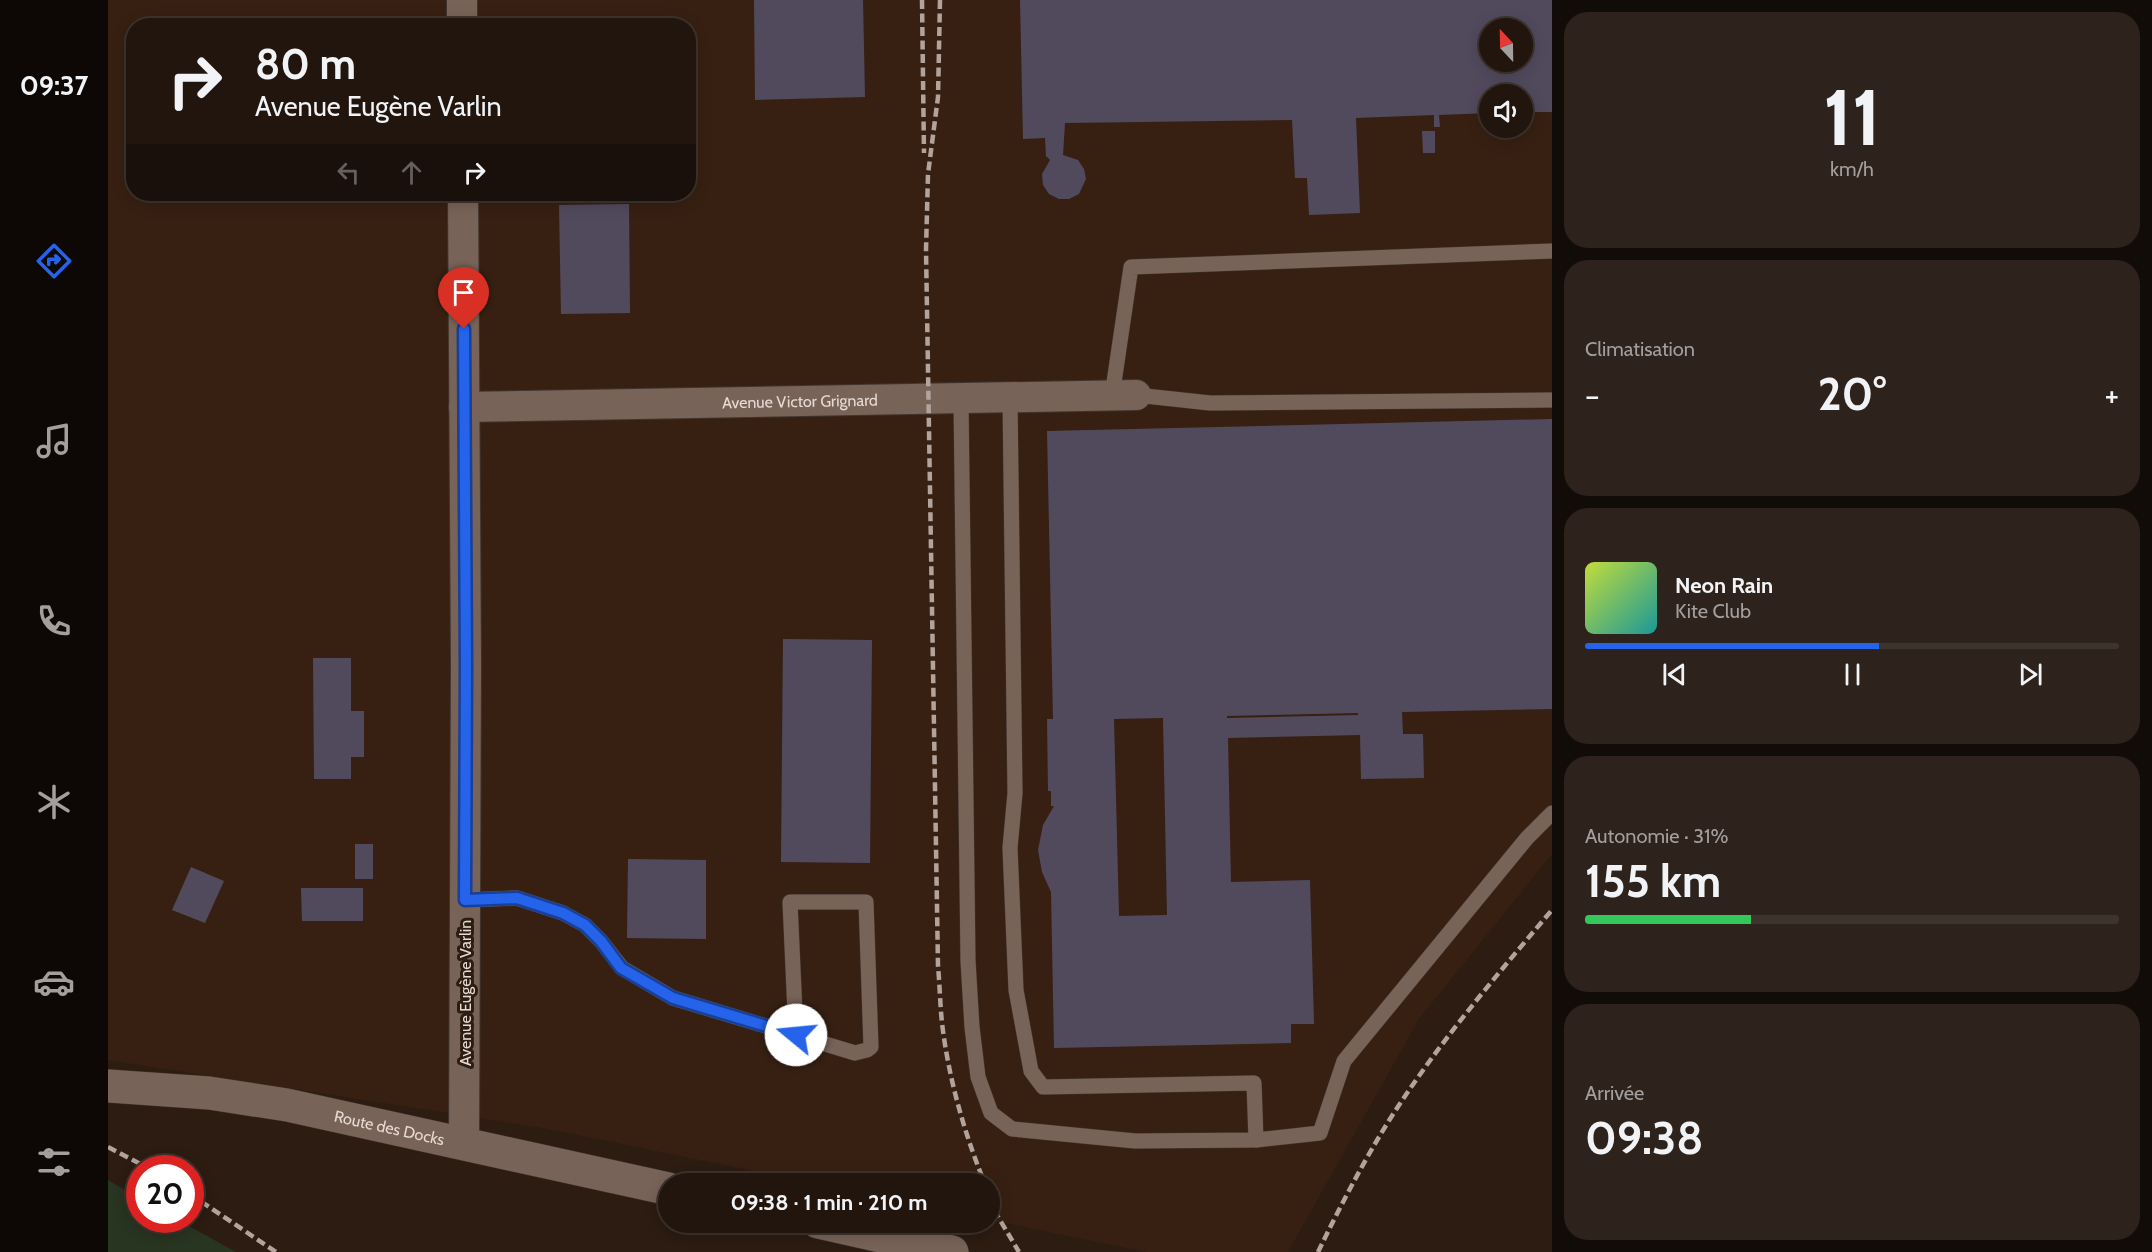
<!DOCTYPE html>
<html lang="fr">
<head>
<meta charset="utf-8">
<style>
	body { margin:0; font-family:Cabin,sans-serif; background:#2d221c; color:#f1f3f6; height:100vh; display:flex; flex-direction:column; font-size:22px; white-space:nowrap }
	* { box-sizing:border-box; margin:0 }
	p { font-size:20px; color:#a29f9e }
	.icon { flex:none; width:33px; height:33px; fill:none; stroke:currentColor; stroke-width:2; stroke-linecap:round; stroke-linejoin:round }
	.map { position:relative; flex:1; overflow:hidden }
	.drawer { display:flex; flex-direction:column; gap:12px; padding:12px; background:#120c08; width:600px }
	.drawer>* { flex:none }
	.top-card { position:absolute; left:18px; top:18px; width:570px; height:183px; border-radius:24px; box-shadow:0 3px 15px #0003,0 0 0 2px #3e342e; background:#21150e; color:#f1f3f6; overflow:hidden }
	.needle { width:39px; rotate:338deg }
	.fabs { position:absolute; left:1371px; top:18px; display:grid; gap:12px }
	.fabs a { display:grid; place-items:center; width:54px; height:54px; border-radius:50%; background:#21150e; box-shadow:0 3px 15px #0003,0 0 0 2px #3e342e; font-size:30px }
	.speed { position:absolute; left:18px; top:1155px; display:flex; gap:12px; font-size:30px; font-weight:700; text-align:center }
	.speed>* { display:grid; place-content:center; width:78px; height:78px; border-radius:50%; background:#21150e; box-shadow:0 3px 15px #0003,0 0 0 2px #3e342e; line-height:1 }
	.speed .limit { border:9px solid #d22; background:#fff; color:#111 }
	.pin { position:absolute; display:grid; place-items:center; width:51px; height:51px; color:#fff; margin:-62px -26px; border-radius:50% 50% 50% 0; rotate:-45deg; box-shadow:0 0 6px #0007 }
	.pin .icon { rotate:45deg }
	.me { position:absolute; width:66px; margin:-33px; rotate:287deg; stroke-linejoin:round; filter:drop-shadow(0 0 4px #0008) }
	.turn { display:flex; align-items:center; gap:21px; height:126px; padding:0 30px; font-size:27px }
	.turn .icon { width:78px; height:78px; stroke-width:2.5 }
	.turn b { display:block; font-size:42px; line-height:51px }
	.lanes { display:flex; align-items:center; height:57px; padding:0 30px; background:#0003; justify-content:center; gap:30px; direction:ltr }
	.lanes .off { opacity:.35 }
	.big { font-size:45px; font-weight:800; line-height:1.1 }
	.drawer .tile { flex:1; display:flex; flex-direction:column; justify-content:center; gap:9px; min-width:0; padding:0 21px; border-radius:24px; background:#2d221c }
	.drawer .dial { align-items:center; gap:0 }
	.dial b { font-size:78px; line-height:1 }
	.song { display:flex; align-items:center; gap:18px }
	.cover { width:72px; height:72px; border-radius:9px; background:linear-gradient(135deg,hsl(70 70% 55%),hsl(180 70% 35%)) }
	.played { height:6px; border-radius:3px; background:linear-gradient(90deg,#2563eb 55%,#3e342e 55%) }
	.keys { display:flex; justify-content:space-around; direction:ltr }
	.heat { display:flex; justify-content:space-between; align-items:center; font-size:33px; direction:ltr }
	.charge { height:9px; border-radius:4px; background:linear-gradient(90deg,#34c759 31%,#3e342e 0) }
	.trip { position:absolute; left:550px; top:1173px; width:342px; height:60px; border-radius:30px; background:#21150e; box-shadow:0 3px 15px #0003,0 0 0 2px #3e342e; font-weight:800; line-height:60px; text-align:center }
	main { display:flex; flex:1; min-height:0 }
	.tabs { display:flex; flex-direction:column; width:108px; justify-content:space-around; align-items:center; background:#0d0806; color:#a29f9e }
	.tabs .icon { width:42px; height:42px }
	.tabs .active { color:#2563eb }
	.tabs b { font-size:27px; color:#f1f3f6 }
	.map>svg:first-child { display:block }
	.built { fill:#372012; fill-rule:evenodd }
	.green { fill:#283521 }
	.building { fill:#514a5d; fill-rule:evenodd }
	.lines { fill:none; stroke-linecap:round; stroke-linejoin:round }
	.service-casing { stroke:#42352f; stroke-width:16 }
	.minor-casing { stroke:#42352f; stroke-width:32 }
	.tertiary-casing { stroke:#42352f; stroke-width:34 }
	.service { stroke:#786358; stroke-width:15 }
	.minor { stroke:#786358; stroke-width:30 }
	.tertiary { stroke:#786358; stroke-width:33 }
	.rail { stroke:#b2a49d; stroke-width:4.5; stroke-dasharray:9 4.5; stroke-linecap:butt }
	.route-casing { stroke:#184099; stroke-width:15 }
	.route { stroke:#2563eb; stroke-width:10 }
	.labels { text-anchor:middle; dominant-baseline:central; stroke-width:6; stroke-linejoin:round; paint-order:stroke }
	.street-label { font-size:16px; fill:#e6dad3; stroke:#2c1c12 }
</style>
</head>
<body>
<main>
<nav class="tabs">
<b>09:37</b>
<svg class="icon active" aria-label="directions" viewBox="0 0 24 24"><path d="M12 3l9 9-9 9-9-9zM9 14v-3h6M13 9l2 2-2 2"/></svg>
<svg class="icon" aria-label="music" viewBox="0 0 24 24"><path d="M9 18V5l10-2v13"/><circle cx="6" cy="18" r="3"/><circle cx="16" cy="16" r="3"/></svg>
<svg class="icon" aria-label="phone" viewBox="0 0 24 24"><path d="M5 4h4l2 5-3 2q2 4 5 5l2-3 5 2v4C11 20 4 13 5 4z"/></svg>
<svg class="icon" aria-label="climate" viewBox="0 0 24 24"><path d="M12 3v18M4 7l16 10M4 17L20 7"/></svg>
<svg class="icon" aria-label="car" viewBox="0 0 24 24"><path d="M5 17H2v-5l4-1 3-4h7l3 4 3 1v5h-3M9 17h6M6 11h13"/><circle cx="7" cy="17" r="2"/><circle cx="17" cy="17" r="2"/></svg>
<svg class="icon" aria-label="filters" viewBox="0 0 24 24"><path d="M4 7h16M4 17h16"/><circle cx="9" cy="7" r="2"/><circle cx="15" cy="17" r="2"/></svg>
</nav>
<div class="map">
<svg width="1444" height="1252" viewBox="0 0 1444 1252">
	<rect width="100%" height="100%" fill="#2c1c12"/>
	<path class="built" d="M 0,0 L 1444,0 L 1444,854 L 1311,1019 L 1180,1252 L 1038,1252 L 882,1220 L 882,1184 L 705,1183 L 435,1128 L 0,1060 ZM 26,26 L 580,26 L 580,194 L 26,194 ZM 1382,28 L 1414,28 L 1414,62 L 1382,62 ZM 1382,94 L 1414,94 L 1414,128 L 1382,128 Z"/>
	<polygon class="green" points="0,1180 31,1198 32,1220 70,1220 128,1252 0,1252"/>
	<g class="building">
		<polygon points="646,0 755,0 757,97 647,100"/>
		<path d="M 912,0 L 1444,0 L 1444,112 L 1414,112 L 1414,94 L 1382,94 L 1382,113 L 1331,115 L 1332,127 L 1326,127 L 1326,115 L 1248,118 L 1252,213 L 1201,215 L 1199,178 L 1187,178 L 1184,120 L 957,123 L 955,155 L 970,160 L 976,169 L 978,179 L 971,194 L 961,199 L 951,199 L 941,194 L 935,185 L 934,174 L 942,160 L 938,156 L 937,138 L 915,139 ZM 1382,28 L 1414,28 L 1414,62 L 1382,62 Z"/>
		<polygon points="1314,131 1327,131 1327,153 1315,153"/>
		<polygon points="521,204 522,313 453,314 451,205"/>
		<path d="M 1444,419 L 1444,709 L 1294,712 L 1295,734 L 1315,734 L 1316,778 L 1253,779 L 1252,735 L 1120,738 L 1123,882 L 1202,880 L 1206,1024 L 1183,1024 L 1183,1043 L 946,1048 L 943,892 L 934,872 L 930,850 L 935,825 L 946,806 L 943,806 L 943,791 L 940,791 L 939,719 L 945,719 L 939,431 ZM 1250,713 L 1250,715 L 1119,718 L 1119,716 ZM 1055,718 L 1059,915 L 1011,916 L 1006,719 Z"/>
		<polygon points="675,639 764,640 762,863 673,862"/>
		<polygon points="205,658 243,658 243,711 256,711 256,757 243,757 243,779 206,779"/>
		<rect x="247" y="844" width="18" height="35"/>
		<polygon points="520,859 598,860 598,939 519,938"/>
		<polygon points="83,867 116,881 97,923 64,910"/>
		<polygon points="193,888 255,888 255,921 194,921"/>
	</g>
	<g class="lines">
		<defs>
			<g id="service">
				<polyline points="1028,395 1102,403 1444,400"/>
				<polyline points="1004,396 1023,267 1444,251"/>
				<polyline points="902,398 907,793 902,848 908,990 923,1071 935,1087 1146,1083 1148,1140"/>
				<polyline points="853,399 860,961 864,1027 870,1077 883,1113 904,1129 1027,1141 1148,1140 1212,1133 1236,1061 1419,838 1444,813"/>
				<polyline points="357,900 409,898 455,913 477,925 493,941 514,968 565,998 747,1053 759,1050 763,1047 758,902 682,902 688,1035"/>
			</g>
			<g id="minor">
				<polyline points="354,0 354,26"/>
				<polyline points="355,194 358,665 356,1144"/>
				<path id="s1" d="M 356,407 L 1028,395"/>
			</g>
			<g id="tertiary">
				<path id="s2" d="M 0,1086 L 101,1093 L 179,1105 L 561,1189"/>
				<polyline points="710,1222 844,1252"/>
			</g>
		</defs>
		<use href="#service" class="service-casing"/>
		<use href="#minor" class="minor-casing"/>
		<use href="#tertiary" class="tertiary-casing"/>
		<use href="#service" class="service"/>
		<use href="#minor" class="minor"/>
		<use href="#tertiary" class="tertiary"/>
		<g class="rail">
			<polyline points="814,0 816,153"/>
			<path d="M 832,0 L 830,97 L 820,174 L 818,250 L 830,966 C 832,987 832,1009 835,1031 C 842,1083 857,1135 877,1184"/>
			<polyline points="0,1147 40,1168"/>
			<polyline points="82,1194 168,1252"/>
			<polyline points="882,1197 889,1215 911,1252"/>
			<path d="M 1210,1252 C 1232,1207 1255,1162 1282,1119 C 1329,1045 1387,977 1444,910"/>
		</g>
	</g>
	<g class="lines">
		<defs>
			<polyline id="route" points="356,329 358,665 357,900 409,898 455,913 477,925 493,941 513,968 565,998 688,1035"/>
		</defs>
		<use href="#route" class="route-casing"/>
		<use href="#route" class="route"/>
	</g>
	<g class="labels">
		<g class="street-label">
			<text stroke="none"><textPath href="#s1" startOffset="336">Avenue Victor Grignard</textPath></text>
			<text transform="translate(357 993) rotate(-90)">Avenue Eugène Varlin</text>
			<text stroke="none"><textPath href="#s2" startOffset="285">Route des Docks</textPath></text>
		</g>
	</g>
</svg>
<div class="fabs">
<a><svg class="needle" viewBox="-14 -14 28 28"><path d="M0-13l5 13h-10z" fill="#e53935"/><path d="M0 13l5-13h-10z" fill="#a29f9e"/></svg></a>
<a><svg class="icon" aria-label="sound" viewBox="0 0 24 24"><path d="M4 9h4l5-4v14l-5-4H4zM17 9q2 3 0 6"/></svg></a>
</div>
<div class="speed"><div class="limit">20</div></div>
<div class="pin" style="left:356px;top:329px;background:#d93025"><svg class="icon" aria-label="arrive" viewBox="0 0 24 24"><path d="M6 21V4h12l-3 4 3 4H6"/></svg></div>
<svg class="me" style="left:688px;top:1035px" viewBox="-20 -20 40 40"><circle r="19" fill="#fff"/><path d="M0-13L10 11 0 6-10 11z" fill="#2563eb"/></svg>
<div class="trip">09:38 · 1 min · 210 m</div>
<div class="top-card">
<div class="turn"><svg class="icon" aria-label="right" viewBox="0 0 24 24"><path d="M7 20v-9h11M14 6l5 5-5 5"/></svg><div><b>80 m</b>Avenue Eugène Varlin</div></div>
<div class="lanes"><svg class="icon off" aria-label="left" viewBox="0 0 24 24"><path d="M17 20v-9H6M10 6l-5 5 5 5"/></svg><svg class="icon off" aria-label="ahead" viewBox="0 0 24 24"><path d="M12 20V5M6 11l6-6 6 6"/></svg><svg class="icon" aria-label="right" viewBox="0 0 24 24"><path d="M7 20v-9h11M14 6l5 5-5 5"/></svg></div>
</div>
</div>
<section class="drawer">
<div class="tile dial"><b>11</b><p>km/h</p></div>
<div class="tile"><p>Climatisation</p>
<div class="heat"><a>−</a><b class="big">20°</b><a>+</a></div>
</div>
<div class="tile">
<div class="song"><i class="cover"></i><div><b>Neon Rain</b><p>Kite Club</p></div></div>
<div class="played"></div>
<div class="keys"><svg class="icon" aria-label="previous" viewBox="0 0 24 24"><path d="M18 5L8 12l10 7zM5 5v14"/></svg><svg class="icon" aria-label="pause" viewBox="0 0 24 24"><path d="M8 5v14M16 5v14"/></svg><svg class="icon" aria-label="next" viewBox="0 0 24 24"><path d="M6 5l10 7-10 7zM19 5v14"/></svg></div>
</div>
<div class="tile"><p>Autonomie · 31%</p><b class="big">155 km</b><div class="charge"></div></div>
<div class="tile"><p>Arrivée</p><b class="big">09:38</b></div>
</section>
</main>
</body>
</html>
